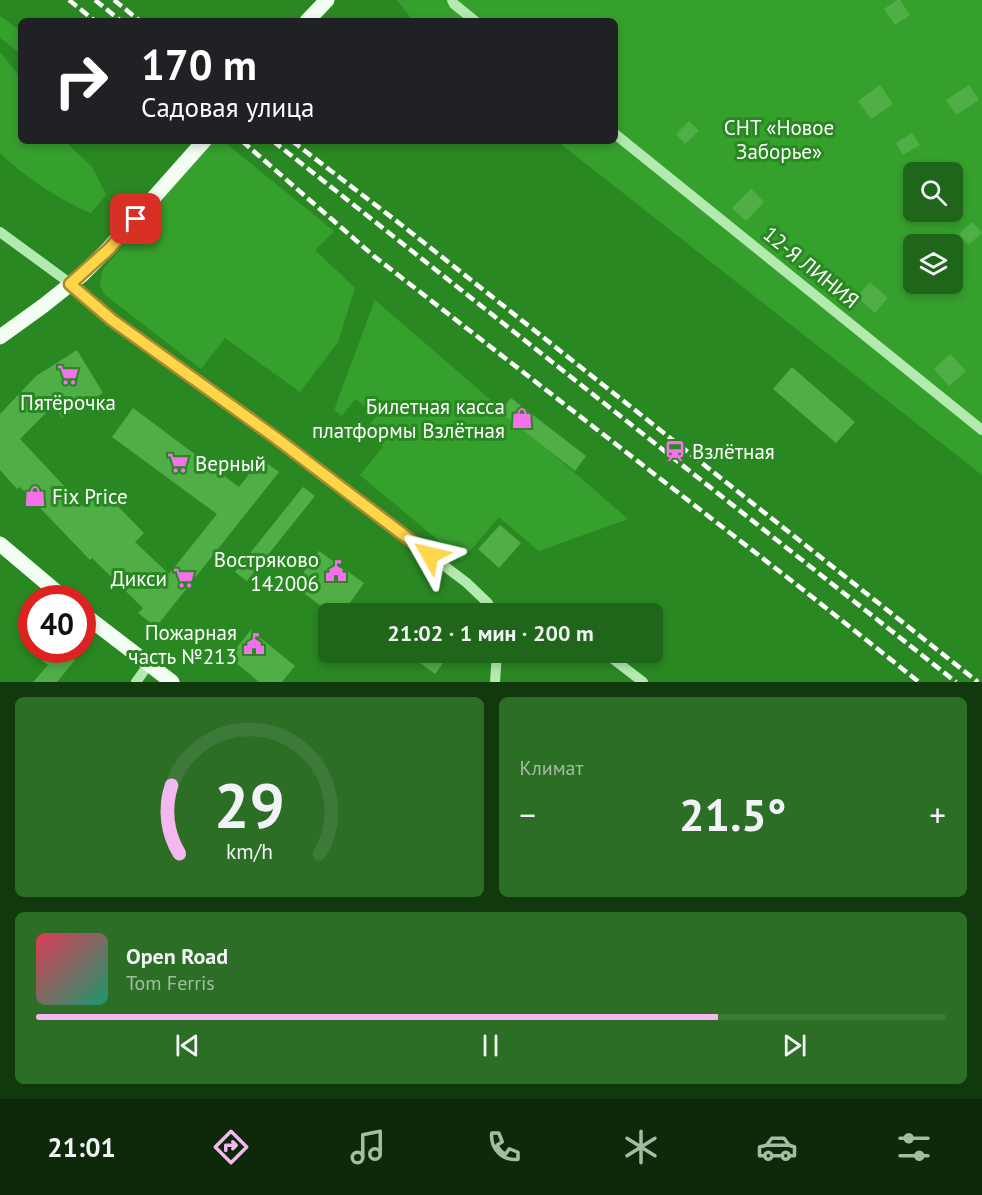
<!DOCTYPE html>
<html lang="ru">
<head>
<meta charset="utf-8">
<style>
	body { margin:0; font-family:"PT Sans",sans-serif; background:#2d6e27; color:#f1f3f6; height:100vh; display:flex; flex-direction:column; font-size:22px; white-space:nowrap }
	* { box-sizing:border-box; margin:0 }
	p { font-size:20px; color:#a2bda2 }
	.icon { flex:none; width:33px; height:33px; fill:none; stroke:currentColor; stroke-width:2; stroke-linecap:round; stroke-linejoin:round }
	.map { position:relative; height:682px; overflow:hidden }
	.sheet { display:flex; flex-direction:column; gap:15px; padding:15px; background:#12380e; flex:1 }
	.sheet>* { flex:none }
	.hud { position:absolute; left:18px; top:18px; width:600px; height:126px; border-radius:9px; box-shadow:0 3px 9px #0003; background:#202124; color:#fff; overflow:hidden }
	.controls { position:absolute; left:903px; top:162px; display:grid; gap:12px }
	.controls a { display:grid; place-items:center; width:60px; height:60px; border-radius:9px; background:#20661a; box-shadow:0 3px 9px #0003; font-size:30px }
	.speed { position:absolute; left:18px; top:585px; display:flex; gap:12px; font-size:30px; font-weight:700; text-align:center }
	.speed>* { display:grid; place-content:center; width:78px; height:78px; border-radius:50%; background:#20661a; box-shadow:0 3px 9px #0003; line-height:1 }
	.speed .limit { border:9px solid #d22; background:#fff; color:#111 }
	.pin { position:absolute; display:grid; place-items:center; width:51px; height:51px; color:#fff; margin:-26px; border-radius:12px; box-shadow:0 3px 9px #0006 }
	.me { position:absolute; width:66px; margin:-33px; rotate:307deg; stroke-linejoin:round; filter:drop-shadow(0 0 4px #0008) }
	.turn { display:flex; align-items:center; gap:21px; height:126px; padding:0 24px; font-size:27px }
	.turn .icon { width:78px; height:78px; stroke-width:2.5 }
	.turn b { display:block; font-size:42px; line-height:51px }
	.big { font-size:45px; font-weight:700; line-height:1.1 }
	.sheet .card { flex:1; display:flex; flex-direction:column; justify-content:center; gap:9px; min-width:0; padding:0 21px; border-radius:9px; background:#2d6e27 }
	.sheet .dial { align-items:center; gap:0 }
	.dial svg { height:156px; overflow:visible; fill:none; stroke:#3d7a39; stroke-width:7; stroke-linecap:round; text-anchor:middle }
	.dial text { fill:#f1f3f6; stroke:none }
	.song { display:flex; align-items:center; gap:18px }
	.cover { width:72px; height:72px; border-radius:9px; background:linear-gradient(135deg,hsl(350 70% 55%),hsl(160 70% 35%)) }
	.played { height:6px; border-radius:3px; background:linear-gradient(90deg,#f3b8f1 75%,#3d7a39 75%) }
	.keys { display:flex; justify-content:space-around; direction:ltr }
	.heat { display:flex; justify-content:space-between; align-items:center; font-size:33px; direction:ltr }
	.sheet .tiles { flex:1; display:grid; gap:15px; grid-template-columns:1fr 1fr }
	.card:last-child { grid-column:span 2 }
	.trip { position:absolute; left:318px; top:603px; width:345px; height:60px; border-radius:9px; background:#20661a; box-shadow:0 3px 9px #0003; font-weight:700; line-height:60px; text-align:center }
	.tab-bar { display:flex; height:96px; justify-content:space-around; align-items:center; background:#0d290a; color:#a2bda2 }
	.tab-bar .icon { width:42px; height:42px }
	.tab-bar .current { color:#f3b8f1 }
	.tab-bar b { font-size:27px; color:#f1f3f6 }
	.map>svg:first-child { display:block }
	.green { fill:#36a02d; fill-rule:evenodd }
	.building { fill:#50ae47 }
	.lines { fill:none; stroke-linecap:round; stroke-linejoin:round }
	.minor { stroke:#b3eaaf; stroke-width:10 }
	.major { stroke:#f2fef2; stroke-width:15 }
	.rail { stroke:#fff; stroke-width:4.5; stroke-dasharray:10 4.5; stroke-linecap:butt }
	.route-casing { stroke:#a68a30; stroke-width:15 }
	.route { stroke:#ffd54a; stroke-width:10 }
	.labels { text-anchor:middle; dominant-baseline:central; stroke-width:6; stroke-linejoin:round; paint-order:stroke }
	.park-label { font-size:21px; fill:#fff; stroke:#2a8823 }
	.street-label { font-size:21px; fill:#fff; stroke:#2a8823 }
	.poi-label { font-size:21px; fill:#fff; stroke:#2a8823; text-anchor:end }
</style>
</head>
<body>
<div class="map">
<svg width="982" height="682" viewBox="0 0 982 682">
	<rect width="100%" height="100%" fill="#2a8823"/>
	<g class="green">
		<path d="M 397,0 L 982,0 L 982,475 L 557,141 L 615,141 L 615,21 L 413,21 ZM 914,172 L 952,172 L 952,212 L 914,212 ZM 914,244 L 952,244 L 952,284 L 914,284 Z"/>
		<polygon points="0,16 21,31 21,54 0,38"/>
		<path d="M 0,52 L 21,78 L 21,141 L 65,141 L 92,167 L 106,195 L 91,213 C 57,199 27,178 0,153 Z"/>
		<polygon points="212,141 223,141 334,231 315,250 355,288 338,342 300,392 225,338 201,369 104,294 100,285 102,271"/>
		<polygon points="375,300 628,519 539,551 499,517 462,560 360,475 383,447 364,432 377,415 355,399 342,416 334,410"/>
	</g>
	<g class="building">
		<polygon points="897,0 900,0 910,15 895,25 884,9"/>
		<polygon points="880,85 893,104 871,119 858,101"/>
		<polygon points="969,85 979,100 956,115 946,100"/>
		<polygon points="689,121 699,131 685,144 676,134"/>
		<polygon points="912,133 920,145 903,155 896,143"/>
		<polygon points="751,189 764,202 746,221 732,208"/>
		<polygon points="972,222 982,233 968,245 959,234"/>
		<polygon points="870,282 888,298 875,313 857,297"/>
		<polygon points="77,350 103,393 62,418 54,405 20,439 84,507 102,490 144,533 135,542 169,574 217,514 112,437 133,408 239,487 261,459 279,472 156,627 138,613 143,608 92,558 90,560 20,487 17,489 0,470 0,414 36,376"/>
		<polygon points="950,354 966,371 949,386 934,369"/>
		<polygon points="792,367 855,422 836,443 773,389"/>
		<polygon points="511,398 586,456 575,471 500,412"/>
		<polygon points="303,487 315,496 247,581 235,572"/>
		<polygon points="500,525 521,543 499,568 478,549"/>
		<polygon points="319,551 364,583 342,614 332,614 294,586"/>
		<polygon points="251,630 295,666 282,682 259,682 229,657"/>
		<polygon points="30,650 62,650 75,660 57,682 33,682 48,665"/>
		<polygon points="405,652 451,652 435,674"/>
	</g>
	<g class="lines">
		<g class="minor">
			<polyline points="452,0 454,4 475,21"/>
			<polyline points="615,134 982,430"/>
			<polyline points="0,232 71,284 112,320 271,435 467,583 487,602 495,614"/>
			<polyline points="495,613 531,614"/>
			<polyline points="604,652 643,682"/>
			<polyline points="136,682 149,664"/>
			<polyline points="495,682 497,652"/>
		</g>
		<g class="major">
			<polyline points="307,21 327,0"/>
			<polyline points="0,337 43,306 82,275 109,248 204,141"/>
			<polyline points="0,544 64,598"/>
			<polyline points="82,613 172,682"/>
		</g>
		<g class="rail">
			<polyline points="69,0 95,21"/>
			<polyline points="95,0 121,21"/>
			<polyline points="114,0 140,21"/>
			<polyline points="242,141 375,257 806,592 919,682"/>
			<polyline points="273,141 956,682"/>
			<polyline points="292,141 399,223 978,682"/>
		</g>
	</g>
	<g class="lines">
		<defs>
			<polyline id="route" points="136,219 109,249 70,284 112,320 276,438 430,555"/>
		</defs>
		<use href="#route" class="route-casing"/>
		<use href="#route" class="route"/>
	</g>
	<defs>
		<symbol id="supermarket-bare" viewBox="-9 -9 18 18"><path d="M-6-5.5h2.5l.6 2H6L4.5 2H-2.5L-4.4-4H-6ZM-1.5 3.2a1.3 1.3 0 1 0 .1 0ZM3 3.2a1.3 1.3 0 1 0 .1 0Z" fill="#f571ea" stroke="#2a8823" stroke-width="2.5" paint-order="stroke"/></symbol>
		<symbol id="shop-bare" viewBox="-9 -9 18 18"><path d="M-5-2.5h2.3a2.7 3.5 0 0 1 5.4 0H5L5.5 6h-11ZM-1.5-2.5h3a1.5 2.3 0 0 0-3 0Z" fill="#f571ea" stroke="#2a8823" stroke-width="2.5" paint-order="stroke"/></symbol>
		<symbol id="station-bare" viewBox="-9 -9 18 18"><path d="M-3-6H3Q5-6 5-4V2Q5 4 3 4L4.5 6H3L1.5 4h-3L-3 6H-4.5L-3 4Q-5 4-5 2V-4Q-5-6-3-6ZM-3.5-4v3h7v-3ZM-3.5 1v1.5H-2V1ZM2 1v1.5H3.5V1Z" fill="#f571ea" stroke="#2a8823" stroke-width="2.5" paint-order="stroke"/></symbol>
		<symbol id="civic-bare" viewBox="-9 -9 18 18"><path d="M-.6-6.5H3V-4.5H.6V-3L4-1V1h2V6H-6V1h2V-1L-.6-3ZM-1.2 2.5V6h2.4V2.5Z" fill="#f571ea" stroke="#2a8823" stroke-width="2.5" paint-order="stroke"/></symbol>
	</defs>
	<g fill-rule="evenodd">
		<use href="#supermarket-bare" x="53" y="360" width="30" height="30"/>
		<use href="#shop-bare" x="507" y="403" width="30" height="30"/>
		<use href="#station-bare" x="660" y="436" width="30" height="30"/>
		<use href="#supermarket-bare" x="163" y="448" width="30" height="30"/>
		<use href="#shop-bare" x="20" y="481" width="30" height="30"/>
		<use href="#civic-bare" x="321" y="556" width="30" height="30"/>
		<use href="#supermarket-bare" x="169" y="563" width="30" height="30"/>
		<use href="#civic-bare" x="239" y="629" width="30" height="30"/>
	</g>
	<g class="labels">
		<g class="park-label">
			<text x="779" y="127">СНТ «Новое<tspan x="779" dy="24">Заборье»</tspan></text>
		</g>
		<g class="street-label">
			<text transform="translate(811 267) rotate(39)">12-Я ЛИНИЯ</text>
		</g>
		<g class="poi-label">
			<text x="68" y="402" text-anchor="middle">Пятёрочка</text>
			<text x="505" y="406">Билетная касса<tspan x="505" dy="24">платформы Взлётная</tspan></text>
			<text x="692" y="451" text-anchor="start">Взлётная</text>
			<text x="195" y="463" text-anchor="start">Верный</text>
			<text x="52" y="496" text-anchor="start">Fix Price</text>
			<text x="319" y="559">Востряково<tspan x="319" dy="24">142006</tspan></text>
			<text x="167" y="578">Дикси</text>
			<text x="237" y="632">Пожарная<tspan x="237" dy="24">часть №213</tspan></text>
		</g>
	</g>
</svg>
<div class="controls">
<a><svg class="icon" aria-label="search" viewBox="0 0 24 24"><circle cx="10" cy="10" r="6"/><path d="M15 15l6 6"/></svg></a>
<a><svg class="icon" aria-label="layers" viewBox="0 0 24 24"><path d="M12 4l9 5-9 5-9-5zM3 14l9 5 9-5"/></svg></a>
</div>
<div class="speed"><div class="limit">40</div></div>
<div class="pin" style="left:136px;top:219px;background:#d93025"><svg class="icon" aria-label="arrive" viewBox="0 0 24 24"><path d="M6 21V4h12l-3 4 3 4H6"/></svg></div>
<svg class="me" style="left:430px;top:555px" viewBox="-20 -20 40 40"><path d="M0-17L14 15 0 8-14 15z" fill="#ffd54a" stroke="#fff" stroke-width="4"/></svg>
<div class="trip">21:02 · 1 мин · 200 m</div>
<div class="hud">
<div class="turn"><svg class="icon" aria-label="right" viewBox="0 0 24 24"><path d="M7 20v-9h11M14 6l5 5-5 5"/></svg><div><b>170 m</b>Садовая улица</div></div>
</div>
</div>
<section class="sheet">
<div class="tiles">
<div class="card dial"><svg viewBox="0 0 100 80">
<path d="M14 69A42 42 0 1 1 86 69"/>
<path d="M14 69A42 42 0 0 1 10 34" stroke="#f3b8f1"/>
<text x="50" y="56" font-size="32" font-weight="700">29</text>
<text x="50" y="72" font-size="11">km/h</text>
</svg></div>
<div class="card"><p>Климат</p>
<div class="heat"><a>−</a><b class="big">21.5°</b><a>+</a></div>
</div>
<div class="card">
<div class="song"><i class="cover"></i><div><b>Open Road</b><p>Tom Ferris</p></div></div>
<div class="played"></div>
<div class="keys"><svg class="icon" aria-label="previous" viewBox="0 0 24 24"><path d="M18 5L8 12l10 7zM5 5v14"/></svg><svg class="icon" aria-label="pause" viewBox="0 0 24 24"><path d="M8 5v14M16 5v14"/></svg><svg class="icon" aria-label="next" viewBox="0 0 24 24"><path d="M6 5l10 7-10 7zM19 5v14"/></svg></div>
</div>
</div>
</section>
<nav class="tab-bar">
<b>21:01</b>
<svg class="icon current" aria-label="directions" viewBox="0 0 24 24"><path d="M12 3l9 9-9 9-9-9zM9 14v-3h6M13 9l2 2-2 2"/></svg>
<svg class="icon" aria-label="music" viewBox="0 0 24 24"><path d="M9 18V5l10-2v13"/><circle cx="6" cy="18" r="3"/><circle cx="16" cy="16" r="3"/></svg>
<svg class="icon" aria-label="phone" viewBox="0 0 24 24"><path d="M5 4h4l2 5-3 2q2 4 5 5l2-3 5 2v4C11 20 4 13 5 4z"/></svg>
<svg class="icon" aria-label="climate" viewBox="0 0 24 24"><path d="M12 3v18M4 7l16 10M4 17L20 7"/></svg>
<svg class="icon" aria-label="car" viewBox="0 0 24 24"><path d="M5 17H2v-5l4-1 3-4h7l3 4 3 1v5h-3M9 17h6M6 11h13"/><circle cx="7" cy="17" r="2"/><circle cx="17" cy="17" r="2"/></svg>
<svg class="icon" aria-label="filters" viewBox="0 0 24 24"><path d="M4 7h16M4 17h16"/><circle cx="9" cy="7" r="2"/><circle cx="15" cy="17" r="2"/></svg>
</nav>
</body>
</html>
